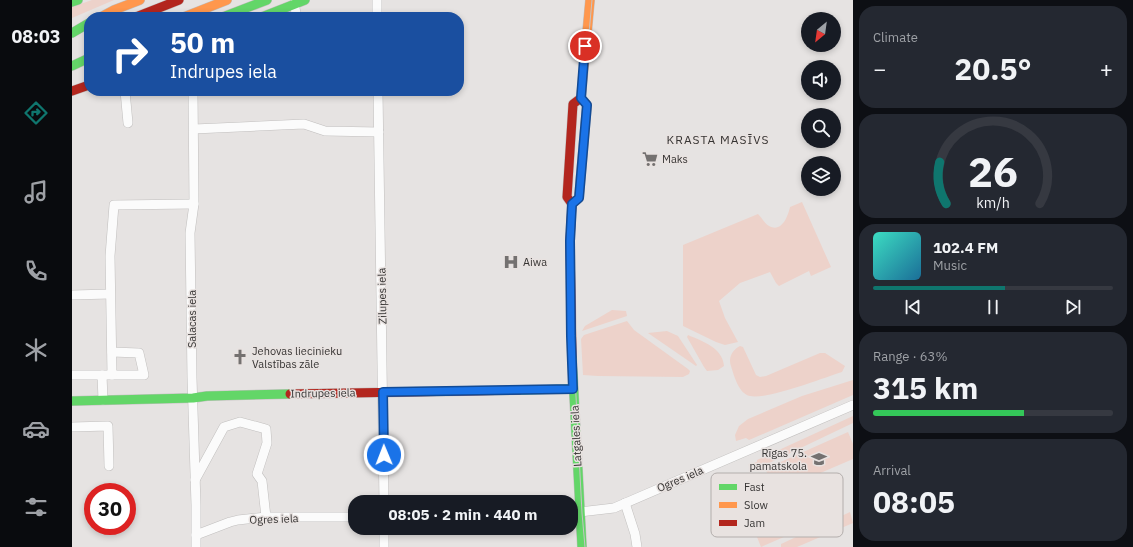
<!DOCTYPE html>
<html lang="en">
<head>
<meta charset="utf-8">
<style>
	body { margin:0; font-family:"IBM Plex Sans",sans-serif; background:#242831; color:#f1f3f6; height:100vh; display:flex; flex-direction:column; font-size:15px; white-space:nowrap }
	* { box-sizing:border-box; margin:0 }
	p { font-size:13px; color:#9ea1a6 }
	.icon { flex:none; width:22px; height:22px; fill:none; stroke:currentColor; stroke-width:2; stroke-linecap:round; stroke-linejoin:round }
	.map { position:relative; flex:1; overflow:hidden }
	.panel { display:flex; flex-direction:column; gap:6px; padding:6px; background:#0d0f14; width:280px }
	.panel>* { flex:none }
	.hud { position:absolute; left:12px; top:12px; width:380px; height:84px; border-radius:16px; box-shadow:0 2px 6px #0003; background:#1a4fa0; color:#fff; overflow:hidden }
	.needle { width:26px; rotate:209deg }
	.controls { position:absolute; left:729px; top:12px; display:grid; gap:8px }
	.controls a { display:grid; place-items:center; width:40px; height:40px; border-radius:50%; background:#171b24; box-shadow:0 2px 6px #0003; font-size:20px }
	.speed { position:absolute; left:12px; top:483px; display:flex; gap:8px; font-size:20px; font-weight:700; text-align:center }
	.speed>* { display:grid; place-content:center; width:52px; height:52px; border-radius:50%; background:#171b24; box-shadow:0 2px 6px #0003; line-height:1 }
	.speed .limit { border:6px solid #d22; background:#fff; color:#111 }
	.pin { position:absolute; display:grid; place-items:center; width:34px; height:34px; color:#fff; margin:-17px; border:2px solid #fff; border-radius:50%; box-shadow:0 1px 4px #0007 }
	.me { position:absolute; width:44px; margin:-22px; rotate:359deg; stroke-linejoin:round; filter:drop-shadow(0 0 3px #0008) }
	.turn { display:flex; align-items:center; gap:14px; height:84px; padding:0 20px; font-size:18px }
	.turn .icon { width:52px; height:52px; stroke-width:2.5 }
	.turn b { display:block; font-size:28px; line-height:34px }
	.big { font-size:30px; font-weight:700; line-height:1.1 }
	.panel .tile { flex:1; display:flex; flex-direction:column; justify-content:center; gap:6px; min-width:0; padding:0 14px; border-radius:16px; background:#242831 }
	.panel .dial { align-items:center; gap:0 }
	.dial svg { height:104px; overflow:visible; fill:none; stroke:#363941; stroke-width:7; stroke-linecap:round; text-anchor:middle }
	.dial text { fill:#f1f3f6; stroke:none }
	.song { display:flex; align-items:center; gap:12px }
	.cover { width:48px; height:48px; border-radius:6px; background:linear-gradient(135deg,hsl(170 70% 55%),hsl(200 70% 35%)) }
	.played { height:4px; border-radius:2px; background:linear-gradient(90deg,#0f766e 55%,#363941 55%) }
	.keys { display:flex; justify-content:space-around; direction:ltr }
	.heat { display:flex; justify-content:space-between; align-items:center; font-size:22px; direction:ltr }
	.charge { height:6px; border-radius:3px; background:linear-gradient(90deg,#34c759 63%,#363941 0) }
	.trip { position:absolute; left:276px; top:495px; width:230px; height:40px; border-radius:16px; background:#171b24; box-shadow:0 2px 6px #0003; font-weight:700; line-height:40px; text-align:center }
	main { display:flex; flex:1; min-height:0 }
	.tabs { display:flex; flex-direction:column; width:72px; justify-content:space-around; align-items:center; background:#090b0e; color:#9ea1a6 }
	.tabs .icon { width:28px; height:28px }
	.tabs .current { color:#0f766e }
	.tabs b { font-size:18px; color:#f1f3f6 }
	.map>svg:first-child { display:block }
	.green { fill:#edd2ca }
	.lines { fill:none; stroke-linecap:round; stroke-linejoin:round }
	.street-casing { stroke:#c1bfbe; stroke-width:10 }
	.fast-casing { stroke:#c1bfbe; stroke-width:10 }
	.slow-casing { stroke:#c1bfbe; stroke-width:10 }
	.jam-casing { stroke:#c1bfbe; stroke-width:10 }
	.street { stroke:#fbfbfb; stroke-width:9 }
	.fast { stroke:#63d668; stroke-width:9 }
	.slow { stroke:#ff974d; stroke-width:9 }
	.jam { stroke:#b3261e; stroke-width:9 }
	.tram { stroke:#c6c5c5; stroke-width:1 }
	.route-casing { stroke:#114b97; stroke-width:10 }
	.route { stroke:#1a73e8; stroke-width:7 }
	.labels { text-anchor:middle; dominant-baseline:central; stroke-width:3; stroke-linejoin:round; paint-order:stroke }
	.poi-label { font-size:11px; fill:#363433; stroke:#e8e2e0; text-anchor:start }
	.street-label { font-size:11px; fill:#363433; stroke:#e8e2e0 }
	.neighbourhood-label { font-size:12px; letter-spacing:1px; fill:#363433; stroke:#e8e2e0 }
	.key { fill:#e8e2e0; stroke:#b3aeac; stroke-width:1 }
	.key-label { font-size:11px; fill:#363433 }
</style>
</head>
<body>
<main>
<nav class="tabs">
<b>08:03</b>
<svg class="icon current" aria-label="directions" viewBox="0 0 24 24"><path d="M12 3l9 9-9 9-9-9zM9 14v-3h6M13 9l2 2-2 2"/></svg>
<svg class="icon" aria-label="music" viewBox="0 0 24 24"><path d="M9 18V5l10-2v13"/><circle cx="6" cy="18" r="3"/><circle cx="16" cy="16" r="3"/></svg>
<svg class="icon" aria-label="phone" viewBox="0 0 24 24"><path d="M5 4h4l2 5-3 2q2 4 5 5l2-3 5 2v4C11 20 4 13 5 4z"/></svg>
<svg class="icon" aria-label="climate" viewBox="0 0 24 24"><path d="M12 3v18M4 7l16 10M4 17L20 7"/></svg>
<svg class="icon" aria-label="car" viewBox="0 0 24 24"><path d="M5 17H2v-5l4-1 3-4h7l3 4 3 1v5h-3M9 17h6M6 11h13"/><circle cx="7" cy="17" r="2"/><circle cx="17" cy="17" r="2"/></svg>
<svg class="icon" aria-label="filters" viewBox="0 0 24 24"><path d="M4 7h16M4 17h16"/><circle cx="9" cy="7" r="2"/><circle cx="15" cy="17" r="2"/></svg>
</nav>
<div class="map">
<svg width="781" height="547" viewBox="0 0 781 547">
	<rect width="100%" height="100%" fill="#e6e3e2"/>
	<g class="green">
		<polygon points="20,0 42,0 0,18 0,7"/>
		<path d="M 730,202 L 759,267 L 739,276 L 737,271 L 707,286 L 704,283 L 698,272 L 668,283 L 647,301 L 653,318 L 666,342 L 653,345 L 644,342 L 611,326 L 611,245 L 686,214 C 690,218 693,224 697,226 C 710,233 716,216 718,207 Z"/>
		<polygon points="540,310 554,311 555,316 510,331 513,326"/>
		<polygon points="555,321 562,330 616,369 618,371 617,374 611,377 526,376 511,375 509,339 512,335"/>
		<polygon points="595,331 606,336 625,365 624,366 576,333"/>
		<path d="M 616,335 C 630,341 651,348 652,366 L 646,370 L 635,371 L 632,367 L 615,337 Z"/>
		<path d="M 668,346 L 671,347 L 684,375 L 688,377 L 694,376 L 748,353 L 753,353 L 773,366 L 770,372 C 751,378 695,400 678,396 C 667,394 662,376 659,366 C 656,358 660,350 668,346 Z"/>
		<polygon points="781,380 781,395 677,440 674,438 664,441 663,435 667,426 676,419 730,396"/>
		<polygon points="781,416 781,423 687,468 676,465 685,462 685,460"/>
		<polygon points="776,432 781,444 781,459 711,489 701,484 693,469"/>
		<polygon points="713,496 728,530 689,547 681,527 686,522 685,520 689,516 688,514 693,512 691,506"/>
		<polygon points="778,512 781,523 725,547 709,547 709,544"/>
	</g>
	<g class="lines">
		<defs>
			<g id="street">
				<polyline points="305,0 305,17"/>
				<polyline points="222,4 225,17"/>
				<polyline points="53,91 56,123"/>
				<polyline points="121,91 122,204 118,233 120,378 124,505 124,547"/>
				<polyline points="306,91 312,502"/>
				<polyline points="122,129 232,124 253,131 307,132"/>
				<polyline points="0,295 38,294"/>
				<polyline points="40,352 67,353 72,375 40,375"/>
				<polyline points="0,375 30,375"/>
				<polyline points="31,400 30,375 40,375 38,256 42,205 122,204"/>
				<polyline points="0,427 36,426 37,466"/>
				<polyline points="123,480 152,427 168,422 194,429 195,443 185,474 190,481 194,517"/>
				<polyline points="553,503 563,534 565,547"/>
				<polyline points="499,513 542,508 781,405"/>
				<polyline points="312,528 312,547"/>
				<polyline points="124,535 158,522 166,520 194,517 283,517"/>
			</g>
			<g id="fast">
				<polyline points="0,2 6,0"/>
				<polyline points="151,17 195,0"/>
				<polyline points="190,17 233,0"/>
				<polyline points="0,33 17,23"/>
				<polyline points="0,66 17,58"/>
				<polyline points="500,357 510,547"/>
				<polyline points="447,390 501,389"/>
				<polyline points="0,401 121,398 135,396 218,394"/>
			</g>
			<g id="slow">
				<polyline points="29,17 42,10 68,0"/>
				<polyline points="112,17 155,0"/>
				<polyline points="500,204 507,198 515,105 509,98 518,0"/>
			</g>
			<g id="jam">
				<polyline points="64,17 107,0"/>
				<polyline points="0,91 17,85"/>
				<polyline points="500,357 498,241 500,204 495,197 501,104 509,98"/>
				<polyline points="218,394 447,390"/>
			</g>
		</defs>
		<use href="#street" class="street-casing"/>
		<use href="#fast" class="fast-casing"/>
		<use href="#slow" class="slow-casing"/>
		<use href="#jam" class="jam-casing"/>
		<use href="#street" class="street"/>
		<use href="#fast" class="fast"/>
		<use href="#slow" class="slow"/>
		<use href="#jam" class="jam"/>
		<polyline class="tram" points="513,547 510,513 501,338 500,241 504,179 520,0"/>
	</g>
	<g class="lines">
		<defs>
			<polyline id="route" points="312,455 311,392 501,389 499,336 498,241 500,204 507,198 515,105 509,98 513,46"/>
		</defs>
		<use href="#route" class="route-casing"/>
		<use href="#route" class="route"/>
	</g>
	<defs>
		<symbol id="supermarket-bare" viewBox="-9 -9 18 18"><path d="M-6-5.5h2.5l.6 2H6L4.5 2H-2.5L-4.4-4H-6ZM-1.5 3.2a1.3 1.3 0 1 0 .1 0ZM3 3.2a1.3 1.3 0 1 0 .1 0Z" fill="#747170" stroke="#e8e2e0" stroke-width="2.5" paint-order="stroke"/></symbol>
		<symbol id="hospital-bare" viewBox="-9 -9 18 18"><path d="M-5-5h3v3.5h4V-5h3V5h-3V1.5h-4V5h-3Z" fill="#747170" stroke="#e8e2e0" stroke-width="2.5" paint-order="stroke"/></symbol>
		<symbol id="church-bare" viewBox="-9 -9 18 18"><path d="M-1.2-6h2.4v3.5h3.3v2.4h-3.3V6h-2.4V-.1h-3.3v-2.4h3.3Z" fill="#747170" stroke="#e8e2e0" stroke-width="2.5" paint-order="stroke"/></symbol>
		<symbol id="school-bare" viewBox="-9 -9 18 18"><path d="M0-5L7-2L0 1L-7-2ZM-4 1L0 2.5L4 1V4Q0 6-4 4Z" fill="#747170" stroke="#e8e2e0" stroke-width="2.5" paint-order="stroke"/></symbol>
	</defs>
	<g fill-rule="evenodd">
		<use href="#supermarket-bare" x="567" y="148" width="22" height="22"/>
		<use href="#hospital-bare" x="428" y="251" width="22" height="22"/>
		<use href="#church-bare" x="157" y="346" width="22" height="22"/>
		<use href="#school-bare" x="736" y="448" width="22" height="22"/>
	</g>
	<g class="labels">
		<g class="poi-label">
			<text x="590" y="159">Maks</text>
			<text x="451" y="262">Aiwa</text>
			<text x="180" y="351">Jehovas liecinieku<tspan x="180" dy="13">Valstības zāle</tspan></text>
			<text x="735" y="453" text-anchor="end">Rīgas 75.<tspan x="735" dy="13">pamatskola</tspan></text>
		</g>
		<g class="street-label">
			<text transform="translate(310 296) rotate(-91)">Zilupes iela</text>
			<text transform="translate(120 319) rotate(-90)">Salacas iela</text>
			<text transform="translate(251 393) rotate(-1)">Indrupes iela</text>
			<text transform="translate(504 436) rotate(-93)">Latgales iela</text>
			<text transform="translate(608 479) rotate(-23)">Ogres iela</text>
			<text transform="translate(202 519) rotate(-2)">Ogres iela</text>
		</g>
		<g class="neighbourhood-label">
			<text x="646" y="139">KRASTA MASĪVS</text>
		</g>
	</g>
	<rect x="639" y="473" width="132" height="64" rx="6" class="key"/>
	<rect x="647" y="484" width="18" height="6" fill="#63d668"/>
	<rect x="647" y="502" width="18" height="6" fill="#ff974d"/>
	<rect x="647" y="520" width="18" height="6" fill="#b3261e"/>
	<g class="key-label">
		<text x="672" y="491">Fast</text>
		<text x="672" y="509">Slow</text>
		<text x="672" y="527">Jam</text>
	</g>
</svg>
<div class="controls">
<a><svg class="needle" viewBox="-14 -14 28 28"><path d="M0-13l5 13h-10z" fill="#e53935"/><path d="M0 13l5-13h-10z" fill="#9ea1a6"/></svg></a>
<a><svg class="icon" aria-label="sound" viewBox="0 0 24 24"><path d="M4 9h4l5-4v14l-5-4H4zM17 9q2 3 0 6"/></svg></a>
<a><svg class="icon" aria-label="search" viewBox="0 0 24 24"><circle cx="10" cy="10" r="6"/><path d="M15 15l6 6"/></svg></a>
<a><svg class="icon" aria-label="layers" viewBox="0 0 24 24"><path d="M12 4l9 5-9 5-9-5zM3 14l9 5 9-5"/></svg></a>
</div>
<div class="speed"><div class="limit">30</div></div>
<div class="pin" style="left:513px;top:46px;background:#d93025"><svg class="icon" aria-label="arrive" viewBox="0 0 24 24"><path d="M6 21V4h12l-3 4 3 4H6"/></svg></div>
<svg class="me" style="left:312px;top:455px" viewBox="-20 -20 40 40"><circle r="17" fill="#1a73e8" stroke="#fff" stroke-width="3"/><path d="M0-11L8 9 0 5-8 9z" fill="#fff"/></svg>
<div class="trip">08:05 · 2 min · 440 m</div>
<div class="hud">
<div class="turn"><svg class="icon" aria-label="right" viewBox="0 0 24 24"><path d="M7 20v-9h11M14 6l5 5-5 5"/></svg><div><b>50 m</b>Indrupes iela</div></div>
</div>
</div>
<section class="panel">
<div class="tile"><p>Climate</p>
<div class="heat"><a>−</a><b class="big">20.5°</b><a>+</a></div>
</div>
<div class="tile dial"><svg viewBox="0 0 100 80">
<path d="M14 69A42 42 0 1 1 86 69"/>
<path d="M14 69A42 42 0 0 1 9 37" stroke="#0f766e"/>
<text x="50" y="56" font-size="32" font-weight="700">26</text>
<text x="50" y="72" font-size="11">km/h</text>
</svg></div>
<div class="tile">
<div class="song"><i class="cover"></i><div><b>102.4 FM</b><p>Music</p></div></div>
<div class="played"></div>
<div class="keys"><svg class="icon" aria-label="previous" viewBox="0 0 24 24"><path d="M18 5L8 12l10 7zM5 5v14"/></svg><svg class="icon" aria-label="pause" viewBox="0 0 24 24"><path d="M8 5v14M16 5v14"/></svg><svg class="icon" aria-label="next" viewBox="0 0 24 24"><path d="M6 5l10 7-10 7zM19 5v14"/></svg></div>
</div>
<div class="tile"><p>Range · 63%</p><b class="big">315 km</b><div class="charge"></div></div>
<div class="tile"><p>Arrival</p><b class="big">08:05</b></div>
</section>
</main>
</body>
</html>
